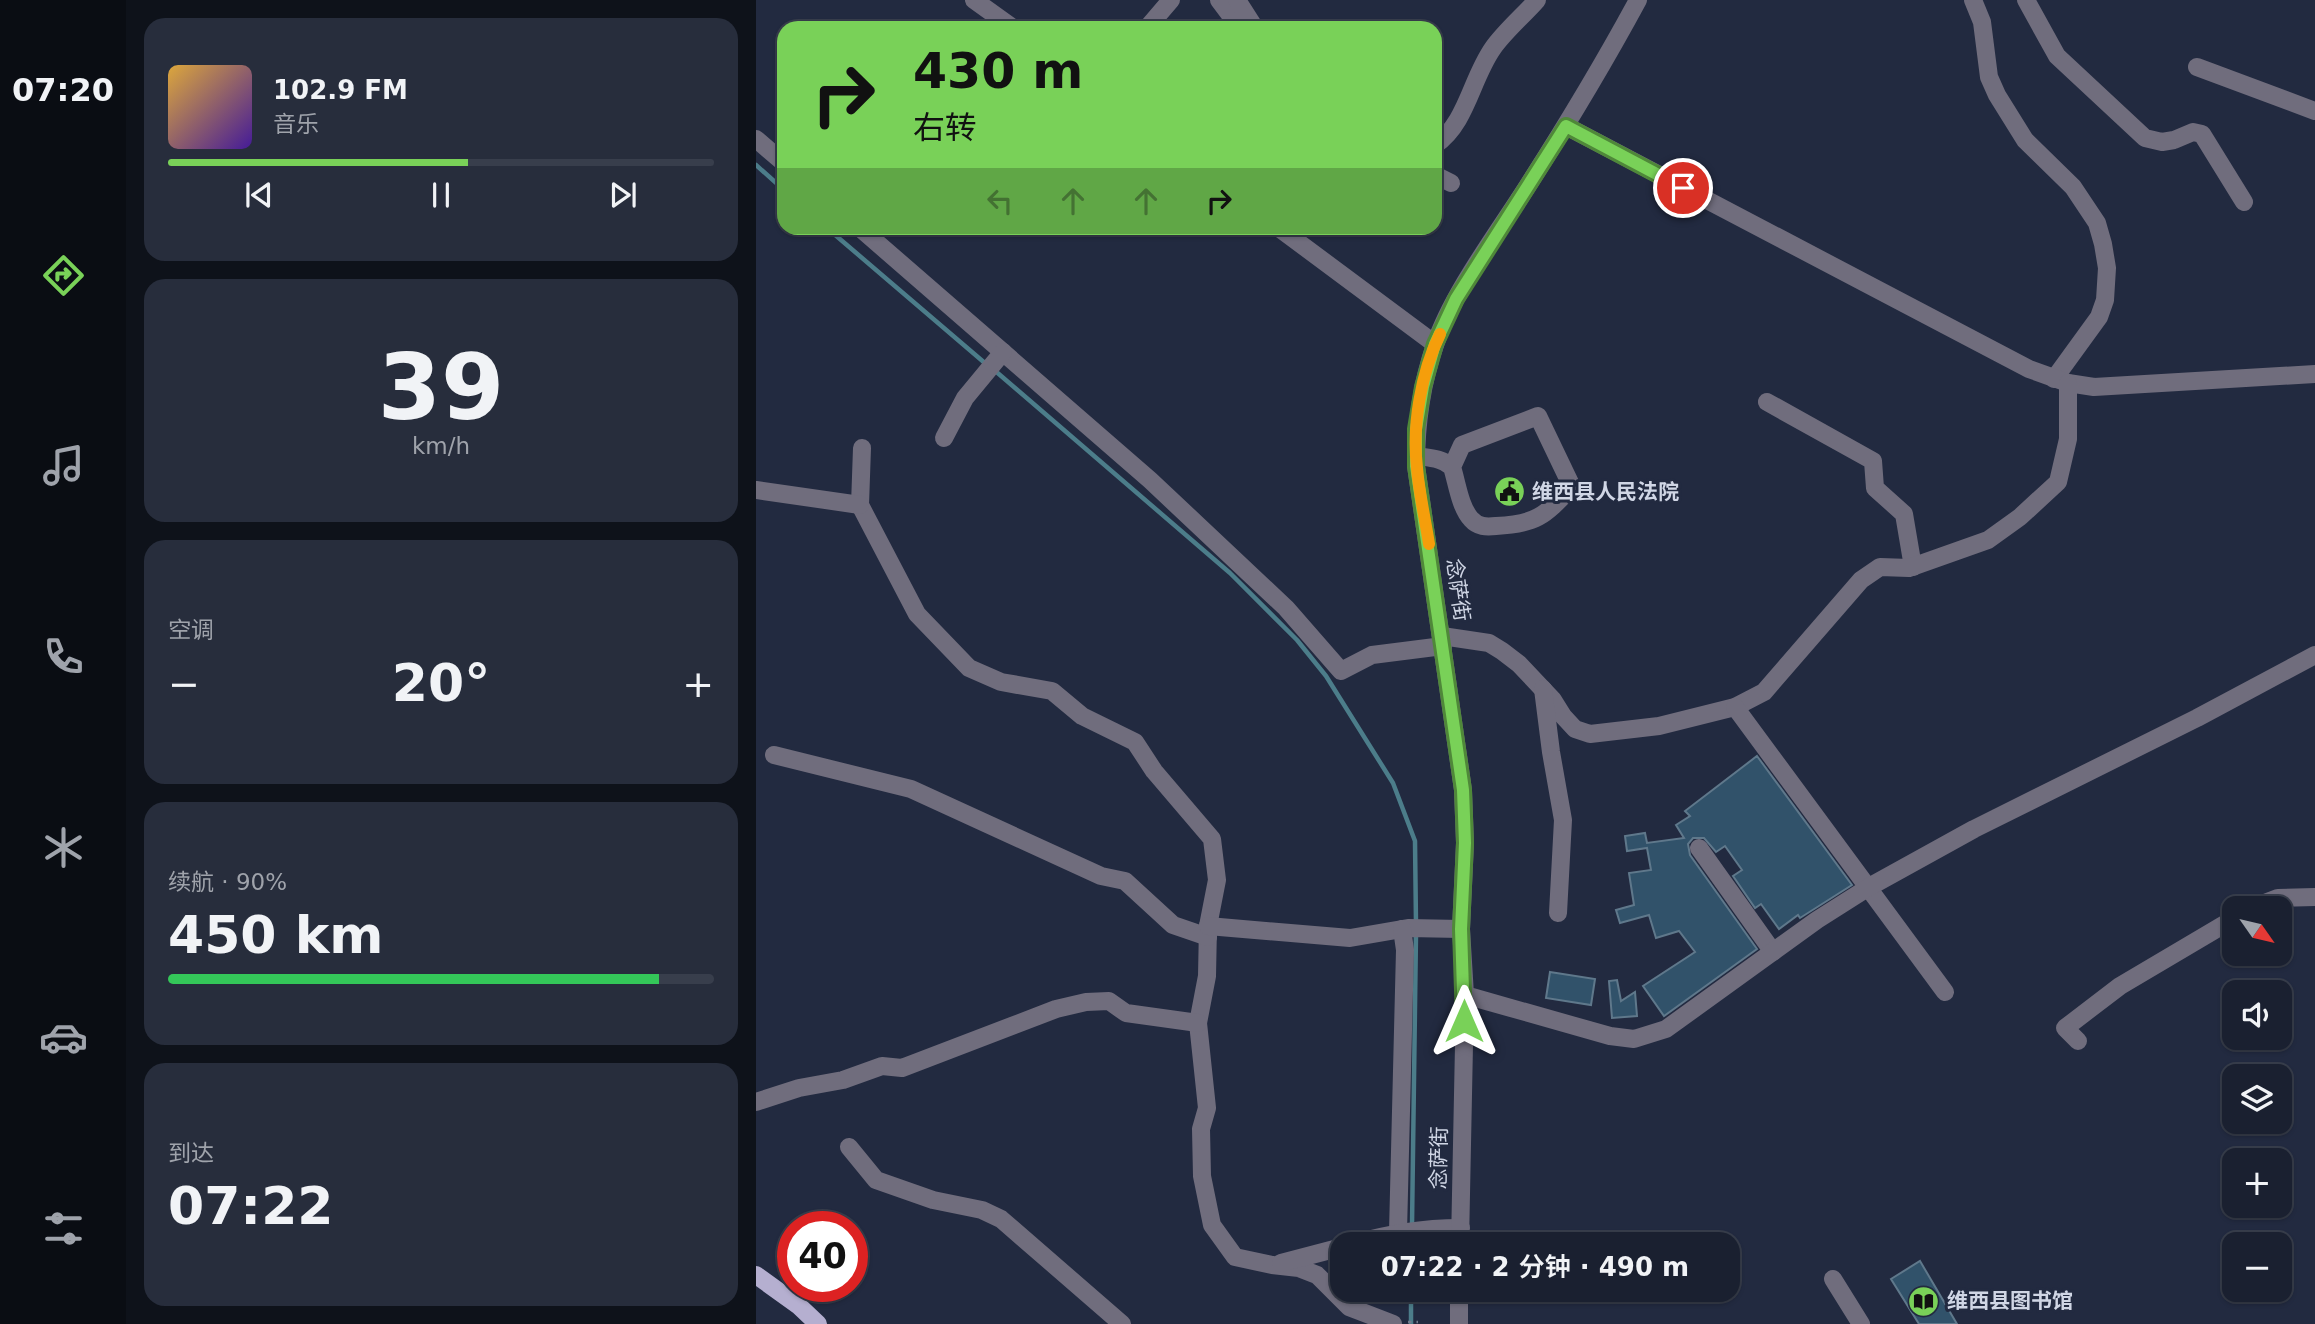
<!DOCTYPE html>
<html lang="zh">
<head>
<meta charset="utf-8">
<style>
	body { margin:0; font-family:"DejaVu Sans","Noto Sans SC",sans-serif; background:#272d3c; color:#f1f3f6; height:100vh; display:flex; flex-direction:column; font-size:26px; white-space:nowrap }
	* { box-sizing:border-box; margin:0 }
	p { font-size:23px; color:#9fa3ab }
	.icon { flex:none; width:38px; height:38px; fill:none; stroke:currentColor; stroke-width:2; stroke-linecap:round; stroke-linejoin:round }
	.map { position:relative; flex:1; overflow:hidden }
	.side { display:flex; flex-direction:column; gap:18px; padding:18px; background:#0e121a; width:630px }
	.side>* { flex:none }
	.guide { position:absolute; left:21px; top:21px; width:665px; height:214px; border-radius:21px; box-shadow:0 2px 5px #0004,0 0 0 2px #383e4c; background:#79d158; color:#111; overflow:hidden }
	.needle { width:46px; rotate:124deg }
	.controls { position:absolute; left:1466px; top:896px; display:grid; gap:14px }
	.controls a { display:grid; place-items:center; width:70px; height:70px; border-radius:14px; background:#1a2030; box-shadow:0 2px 5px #0004,0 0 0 2px #383e4c; font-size:35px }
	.speed { position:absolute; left:21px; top:1211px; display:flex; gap:14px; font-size:35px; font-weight:700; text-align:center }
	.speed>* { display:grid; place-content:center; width:91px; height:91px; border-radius:50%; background:#1a2030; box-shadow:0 2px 5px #0004,0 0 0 2px #383e4c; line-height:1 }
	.speed .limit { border:10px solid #d22; background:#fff; color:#111 }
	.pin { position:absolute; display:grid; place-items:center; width:60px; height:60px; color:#fff; margin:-30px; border:4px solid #fff; border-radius:50%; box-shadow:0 2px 7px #0007 }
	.me { position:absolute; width:77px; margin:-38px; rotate:0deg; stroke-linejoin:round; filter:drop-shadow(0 0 5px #0008) }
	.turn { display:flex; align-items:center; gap:24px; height:147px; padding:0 21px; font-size:32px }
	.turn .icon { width:91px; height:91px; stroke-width:2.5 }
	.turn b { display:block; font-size:49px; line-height:60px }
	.lanes { display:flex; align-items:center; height:66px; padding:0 21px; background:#0003; justify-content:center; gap:35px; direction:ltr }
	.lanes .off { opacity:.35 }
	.big { font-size:52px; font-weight:600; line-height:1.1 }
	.side .widget { flex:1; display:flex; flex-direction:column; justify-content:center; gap:10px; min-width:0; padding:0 24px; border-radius:21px; background:#272d3c }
	.side .dial { align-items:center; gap:0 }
	.dial b { font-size:91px; line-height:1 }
	.song { display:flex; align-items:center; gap:21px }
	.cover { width:84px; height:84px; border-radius:10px; background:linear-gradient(135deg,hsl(40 70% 55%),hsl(260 70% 35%)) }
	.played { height:7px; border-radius:4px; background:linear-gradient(90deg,#79d158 55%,#383e4c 55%) }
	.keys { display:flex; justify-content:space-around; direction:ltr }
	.heat { display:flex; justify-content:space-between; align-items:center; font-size:38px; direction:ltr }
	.charge { height:10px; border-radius:5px; background:linear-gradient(90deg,#34c759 90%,#383e4c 0) }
	.trip { position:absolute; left:574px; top:1232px; width:410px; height:70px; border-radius:21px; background:#1a2030; box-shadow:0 2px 5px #0004,0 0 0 2px #383e4c; font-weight:600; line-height:70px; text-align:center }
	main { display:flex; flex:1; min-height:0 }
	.menu { display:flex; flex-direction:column; width:126px; justify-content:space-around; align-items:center; background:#0a0d13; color:#9fa3ab }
	.menu .icon { width:49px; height:49px }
	.menu .selected { color:#79d158 }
	.menu b { font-size:32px; color:#f1f3f6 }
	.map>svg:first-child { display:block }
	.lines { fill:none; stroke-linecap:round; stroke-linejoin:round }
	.stream { stroke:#4c7d8a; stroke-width:4.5 }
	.building { fill:#31526a; stroke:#5f788b; stroke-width:2 }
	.path { stroke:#737a8d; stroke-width:2.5; stroke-dasharray:3.5 5; stroke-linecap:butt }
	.minor { stroke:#706d7d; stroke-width:18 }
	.major { stroke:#b5afd0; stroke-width:18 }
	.route-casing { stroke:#4f8839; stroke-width:18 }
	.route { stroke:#79d158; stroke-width:12 }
	.slow { stroke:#f59e0b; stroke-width:12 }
	.labels { text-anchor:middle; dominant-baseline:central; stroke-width:6; stroke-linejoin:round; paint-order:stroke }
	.poi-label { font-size:21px; font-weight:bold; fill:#d0d6e5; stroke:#222a40; text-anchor:start }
	.street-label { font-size:21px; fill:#d0d6e5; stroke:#222a40 }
</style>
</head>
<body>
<main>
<nav class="menu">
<b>07:20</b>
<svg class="icon selected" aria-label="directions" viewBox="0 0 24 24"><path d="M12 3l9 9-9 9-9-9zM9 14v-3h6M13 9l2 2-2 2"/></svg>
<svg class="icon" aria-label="music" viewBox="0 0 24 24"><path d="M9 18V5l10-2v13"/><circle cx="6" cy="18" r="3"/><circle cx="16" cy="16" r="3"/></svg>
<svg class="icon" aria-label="phone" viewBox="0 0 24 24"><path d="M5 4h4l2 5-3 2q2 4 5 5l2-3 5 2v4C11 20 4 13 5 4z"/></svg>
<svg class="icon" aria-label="climate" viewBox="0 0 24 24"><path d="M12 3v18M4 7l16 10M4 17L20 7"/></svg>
<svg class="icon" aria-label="car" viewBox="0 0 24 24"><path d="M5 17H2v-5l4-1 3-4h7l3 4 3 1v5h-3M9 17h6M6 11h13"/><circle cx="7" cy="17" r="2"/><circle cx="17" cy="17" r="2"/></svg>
<svg class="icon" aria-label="filters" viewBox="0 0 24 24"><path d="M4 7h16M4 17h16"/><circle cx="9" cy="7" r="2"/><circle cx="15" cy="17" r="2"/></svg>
</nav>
<section class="side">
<div class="widget">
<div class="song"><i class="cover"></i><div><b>102.9 FM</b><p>音乐</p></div></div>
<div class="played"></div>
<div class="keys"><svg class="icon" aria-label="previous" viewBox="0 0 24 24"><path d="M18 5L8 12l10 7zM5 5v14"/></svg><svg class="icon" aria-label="pause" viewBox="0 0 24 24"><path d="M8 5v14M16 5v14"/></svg><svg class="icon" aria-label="next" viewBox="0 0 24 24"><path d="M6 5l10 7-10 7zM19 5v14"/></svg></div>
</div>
<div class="widget dial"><b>39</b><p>km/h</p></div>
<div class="widget"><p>空调</p>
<div class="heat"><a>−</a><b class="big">20°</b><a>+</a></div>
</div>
<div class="widget"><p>续航 · 90%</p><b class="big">450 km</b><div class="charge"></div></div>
<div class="widget"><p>到达</p><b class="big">07:22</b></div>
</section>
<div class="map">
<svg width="1559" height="1324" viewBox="0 0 1559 1324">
	<rect width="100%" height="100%" fill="#222a40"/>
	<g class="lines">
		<g class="stream">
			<polyline points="0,165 28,190"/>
			<polyline points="71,228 230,364"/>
			<polyline points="237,369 474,573 541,640 570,676 637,783 659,841 660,925"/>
			<polyline points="656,1226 660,934"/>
			<polyline points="655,1324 655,1290"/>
		</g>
	</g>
	<g class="building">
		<polygon points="1001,756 1096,885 1044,918 1042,915 1023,929 1005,904 999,908 977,876 986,870 969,846 960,852 948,838 937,838 932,844 934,855 1001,949 908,1016 887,986 939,952 923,931 900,938 893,915 864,923 860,910 878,905 873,873 895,870 891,848 871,851 869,836 889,833 891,843 928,838 920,825 934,816 929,811"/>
		<polygon points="794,972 839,979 835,1005 790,998"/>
		<polygon points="861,980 865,1001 879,992 881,1016 856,1018 853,981"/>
		<polygon points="1164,1261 1201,1324 1163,1324 1135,1279"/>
	</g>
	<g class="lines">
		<polyline class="path" points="652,1322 662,1322"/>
		<g class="minor">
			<polyline points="218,0 257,28"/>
			<polyline points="463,0 484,28"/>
			<polyline points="481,0 499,28"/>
			<polyline points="1217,0 1226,22 1233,77 1241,95 1269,140 1317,187 1341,223 1347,244 1351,268 1349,300 1343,317 1298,379"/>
			<polyline points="1270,0 1301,56 1389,138 1406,142 1418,140 1437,132 1446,134 1488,202"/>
			<polyline points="391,28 415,0"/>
			<polyline points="1441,67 1559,111"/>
			<polyline points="810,126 1273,369 1312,383 1338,387 1559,374"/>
			<polyline points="0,139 28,163"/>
			<path d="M 679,145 C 711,123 715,79 737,48 C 749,31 767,16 781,0"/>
			<polyline points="679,175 695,183"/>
			<polyline points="104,228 394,480 530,608 585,671 616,655 687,646"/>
			<polyline points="523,228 679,344"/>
			<polyline points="1011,402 1117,461 1119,488 1148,514 1157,567"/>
			<polyline points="188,438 209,398 247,352"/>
			<polyline points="106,448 104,505 161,614 213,668 245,682 296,691 326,716 379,742 398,771 456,839 461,880 452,926 451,976 442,1023 451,1108 445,1129 446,1176 456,1225 479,1257 516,1265 543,1268 561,1275 593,1307 637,1324"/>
			<path d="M 660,456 C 673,458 686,458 696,467 C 701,483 704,507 715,519 C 722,527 730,527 740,526 C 781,524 788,516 816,487 L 782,416 L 706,445 L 696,467"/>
			<polyline points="0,490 104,505"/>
			<polyline points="686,636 733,643 746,651 763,664 797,700 807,716 819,729 834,734 903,726 979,707 1008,692 1105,580 1124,567 1153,568 1232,540 1264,517 1302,482 1312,439 1312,383"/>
			<polyline points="787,689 795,752 807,820 802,913"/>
			<polyline points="979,707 1189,992"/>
			<polyline points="18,755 155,789 345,876 369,881 417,925 452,937"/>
			<polyline points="943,848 1017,952"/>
			<polyline points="1496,908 1522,898 1559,897"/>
			<polyline points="452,926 594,938 652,928 705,929"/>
			<polyline points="709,995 854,1036 878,1039 910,1029 1061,920 1113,887 1218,829 1441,718 1559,655"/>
			<polyline points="1322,1041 1309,1028 1364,986 1479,918"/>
			<polyline points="0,1102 43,1088 87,1080 126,1066 146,1068 300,1009 330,1002 353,1001 370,1013 442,1023"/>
			<polyline points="93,1147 120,1180 177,1200 226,1210 245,1219 366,1324"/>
			<polyline points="642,1232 649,950 646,929"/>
			<path d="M 596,1244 C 634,1234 665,1228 705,1228"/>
			<path d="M 704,1244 L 709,995 L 705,929 L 709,843 L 707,790 L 660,466 C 660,425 665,385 679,345 C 697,291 745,229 776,179 C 813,121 849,61 882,0"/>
			<polyline points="525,1263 586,1247"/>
			<polyline points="1077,1279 1105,1324"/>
			<polyline points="703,1324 703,1290"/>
		</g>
		<polyline class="major" points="0,1275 43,1306 62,1324"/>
	</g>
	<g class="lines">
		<defs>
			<polyline id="route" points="708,1021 705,929 709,843 707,790 660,466 660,429 667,387 679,344 700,299 810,126 927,188"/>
		</defs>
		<use href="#route" class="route-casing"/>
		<use href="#route" class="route"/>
		<path class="slow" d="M 673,544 C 669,518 663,493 661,468 C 656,425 665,373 684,334"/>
	</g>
	<defs>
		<symbol id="civic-disc" viewBox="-11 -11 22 22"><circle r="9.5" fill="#79d158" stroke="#222a40"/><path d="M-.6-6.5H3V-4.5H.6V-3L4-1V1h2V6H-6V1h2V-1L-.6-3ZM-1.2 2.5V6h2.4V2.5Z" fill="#111"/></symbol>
		<symbol id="library-disc" viewBox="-11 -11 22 22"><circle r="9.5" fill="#79d158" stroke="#222a40"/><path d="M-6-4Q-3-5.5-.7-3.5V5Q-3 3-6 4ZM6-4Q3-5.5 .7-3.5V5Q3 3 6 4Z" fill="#111"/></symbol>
	</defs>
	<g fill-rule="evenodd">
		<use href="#civic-disc" x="736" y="474" width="35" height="35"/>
		<use href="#library-disc" x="1150" y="1284" width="35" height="35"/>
	</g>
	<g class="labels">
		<g class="poi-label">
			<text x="776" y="492">维西县人民法院</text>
			<text x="1191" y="1301">维西县图书馆</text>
		</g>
		<g class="street-label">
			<text transform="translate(702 590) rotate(82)">念萨街</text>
			<text transform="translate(683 1158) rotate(-89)">念萨街</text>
		</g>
	</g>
</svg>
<div class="controls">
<a><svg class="needle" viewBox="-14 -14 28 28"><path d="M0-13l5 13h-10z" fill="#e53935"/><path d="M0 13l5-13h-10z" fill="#9fa3ab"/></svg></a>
<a><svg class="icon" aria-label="sound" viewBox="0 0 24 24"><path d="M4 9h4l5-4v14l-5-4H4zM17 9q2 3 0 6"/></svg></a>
<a><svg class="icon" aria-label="layers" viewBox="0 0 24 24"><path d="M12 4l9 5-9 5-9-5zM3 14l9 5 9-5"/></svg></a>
<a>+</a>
<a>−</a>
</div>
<div class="speed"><div class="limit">40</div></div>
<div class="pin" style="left:927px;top:188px;background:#d93025"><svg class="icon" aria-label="arrive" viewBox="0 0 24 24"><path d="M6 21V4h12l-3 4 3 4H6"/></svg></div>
<svg class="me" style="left:708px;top:1021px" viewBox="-20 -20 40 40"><path d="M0-17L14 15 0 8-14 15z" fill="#79d158" stroke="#fff" stroke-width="4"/></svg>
<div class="trip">07:22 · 2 分钟 · 490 m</div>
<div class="guide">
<div class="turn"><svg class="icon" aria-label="right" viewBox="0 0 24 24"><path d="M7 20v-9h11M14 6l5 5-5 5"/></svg><div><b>430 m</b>右转</div></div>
<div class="lanes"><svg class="icon off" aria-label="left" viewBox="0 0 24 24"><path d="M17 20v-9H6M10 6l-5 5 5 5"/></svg><svg class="icon off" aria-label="ahead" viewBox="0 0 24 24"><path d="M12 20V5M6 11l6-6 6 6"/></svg><svg class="icon off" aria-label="ahead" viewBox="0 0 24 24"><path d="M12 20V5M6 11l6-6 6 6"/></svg><svg class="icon" aria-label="right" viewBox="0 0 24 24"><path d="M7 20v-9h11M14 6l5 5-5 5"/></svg></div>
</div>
</div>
</main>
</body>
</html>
